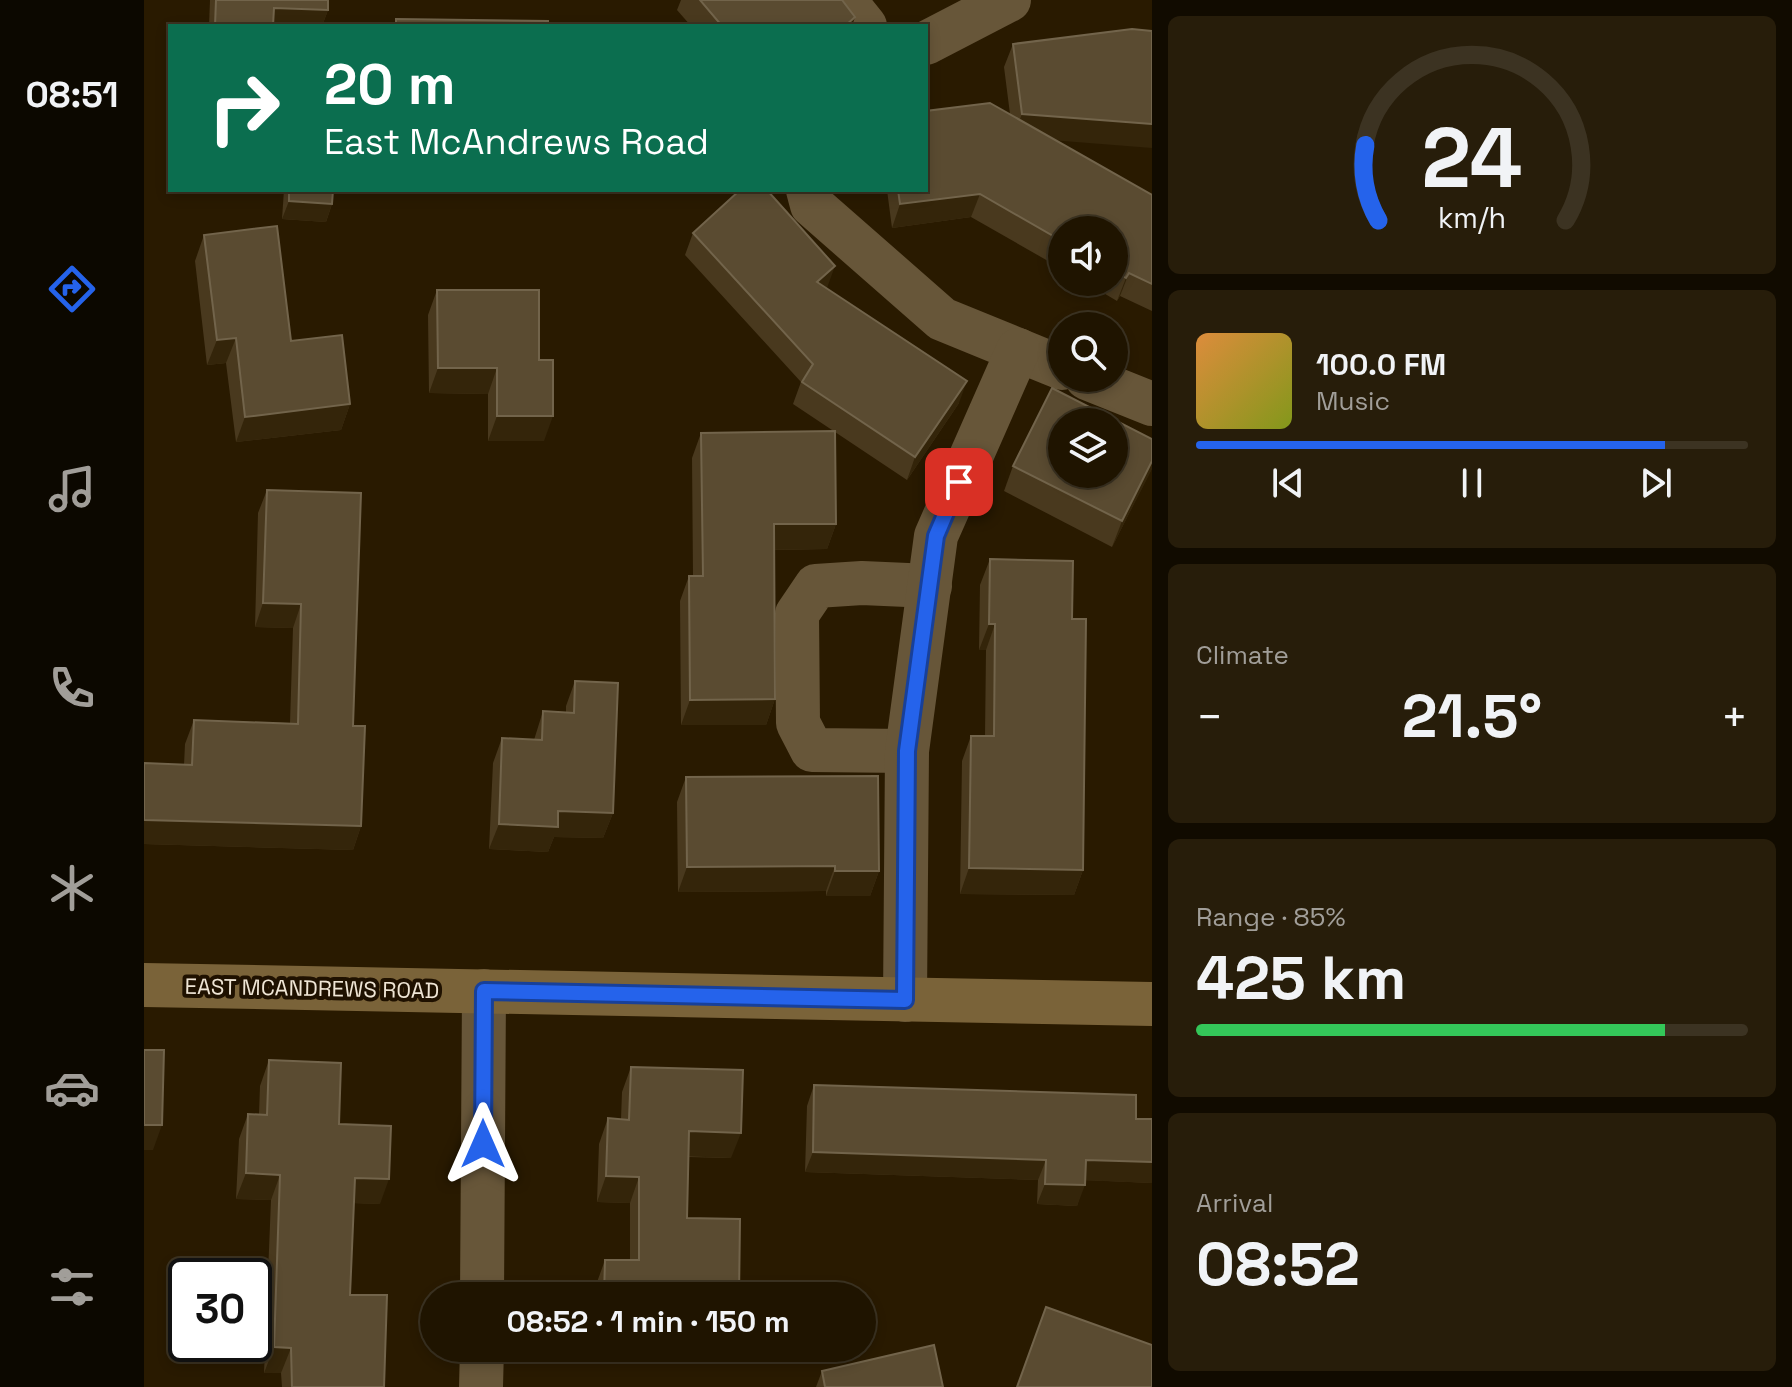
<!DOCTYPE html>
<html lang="en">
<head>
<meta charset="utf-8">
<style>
	body { margin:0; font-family:"Space Grotesk",sans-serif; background:#271d0a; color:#f1f3f6; height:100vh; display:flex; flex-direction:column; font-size:30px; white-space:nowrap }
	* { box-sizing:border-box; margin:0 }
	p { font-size:26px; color:#a19e99 }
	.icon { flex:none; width:44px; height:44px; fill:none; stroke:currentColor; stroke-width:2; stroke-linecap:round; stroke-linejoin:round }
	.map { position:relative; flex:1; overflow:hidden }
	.panel { display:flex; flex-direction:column; gap:16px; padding:16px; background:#110b00; width:640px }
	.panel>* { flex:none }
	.top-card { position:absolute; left:24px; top:24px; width:760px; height:168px; border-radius:0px; box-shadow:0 4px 12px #0003,0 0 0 2px #3c3322; background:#0b6e4f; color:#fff; overflow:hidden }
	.buttons { position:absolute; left:904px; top:216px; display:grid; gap:16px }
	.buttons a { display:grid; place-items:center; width:80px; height:80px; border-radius:50%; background:#1f1400; box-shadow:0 4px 12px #0003,0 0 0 2px #3c3322; font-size:40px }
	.speed { position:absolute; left:24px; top:1258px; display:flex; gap:16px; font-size:40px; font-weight:700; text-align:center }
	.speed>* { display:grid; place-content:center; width:104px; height:104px; border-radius:50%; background:#1f1400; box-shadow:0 4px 12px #0003,0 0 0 2px #3c3322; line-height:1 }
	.speed .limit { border:4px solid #111; border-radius:12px; background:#fff; color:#111 }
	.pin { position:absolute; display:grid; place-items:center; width:68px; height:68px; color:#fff; margin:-34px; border-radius:16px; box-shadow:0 4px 12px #0006 }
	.me { position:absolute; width:88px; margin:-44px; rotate:0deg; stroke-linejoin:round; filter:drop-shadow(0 0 6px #0008) }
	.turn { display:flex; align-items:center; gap:28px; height:168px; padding:0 24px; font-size:36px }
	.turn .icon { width:104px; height:104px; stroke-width:2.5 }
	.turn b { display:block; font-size:56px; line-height:68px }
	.big { font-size:60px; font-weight:700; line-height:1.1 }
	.panel .card { flex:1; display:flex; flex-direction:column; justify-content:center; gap:12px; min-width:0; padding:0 28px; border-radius:12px; background:#271d0a }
	.panel .dial { align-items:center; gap:0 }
	.dial svg { height:208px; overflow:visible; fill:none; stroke:#3c3322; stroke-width:7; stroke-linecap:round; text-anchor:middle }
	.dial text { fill:#f1f3f6; stroke:none }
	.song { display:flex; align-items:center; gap:24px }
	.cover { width:96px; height:96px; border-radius:12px; background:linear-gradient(135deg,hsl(30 70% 55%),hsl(70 70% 35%)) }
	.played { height:8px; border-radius:4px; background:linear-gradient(90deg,#2563eb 85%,#3c3322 85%) }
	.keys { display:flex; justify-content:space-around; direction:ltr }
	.heat { display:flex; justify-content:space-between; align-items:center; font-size:44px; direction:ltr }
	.charge { height:12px; border-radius:6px; background:linear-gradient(90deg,#34c759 85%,#3c3322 0) }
	.trip { position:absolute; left:276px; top:1282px; width:456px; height:80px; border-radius:40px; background:#1f1400; box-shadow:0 4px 12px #0003,0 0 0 2px #3c3322; font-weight:700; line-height:80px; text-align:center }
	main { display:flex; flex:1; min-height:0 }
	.tabs { display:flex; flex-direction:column; width:144px; justify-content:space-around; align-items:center; background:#0c0800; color:#a19e99 }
	.tabs .icon { width:56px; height:56px }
	.tabs .selected { color:#2563eb }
	.tabs b { font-size:36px; color:#f1f3f6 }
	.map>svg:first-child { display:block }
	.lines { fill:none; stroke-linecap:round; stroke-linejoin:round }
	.minor { stroke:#675639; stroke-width:44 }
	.secondary { stroke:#7a6339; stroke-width:44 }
	.wall { fill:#49391e }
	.shaded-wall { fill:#34250a }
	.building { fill:#5a4b31; stroke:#72644b; stroke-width:2; fill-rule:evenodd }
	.route-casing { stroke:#184099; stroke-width:20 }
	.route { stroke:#2563eb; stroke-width:14 }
	.labels { text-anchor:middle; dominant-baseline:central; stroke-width:8; stroke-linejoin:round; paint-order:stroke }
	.street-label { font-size:22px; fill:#efe5d5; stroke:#1f1100 }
</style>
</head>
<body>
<main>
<nav class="tabs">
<b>08:51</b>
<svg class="icon selected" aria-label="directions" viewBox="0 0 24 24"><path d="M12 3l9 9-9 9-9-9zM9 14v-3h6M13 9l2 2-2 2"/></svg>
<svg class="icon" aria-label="music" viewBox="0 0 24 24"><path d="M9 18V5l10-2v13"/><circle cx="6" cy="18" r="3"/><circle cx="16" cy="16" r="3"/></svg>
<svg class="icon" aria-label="phone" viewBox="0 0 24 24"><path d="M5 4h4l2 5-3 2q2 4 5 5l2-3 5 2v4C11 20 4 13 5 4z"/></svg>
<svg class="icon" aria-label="climate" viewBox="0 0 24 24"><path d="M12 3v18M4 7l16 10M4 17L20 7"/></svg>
<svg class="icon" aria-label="car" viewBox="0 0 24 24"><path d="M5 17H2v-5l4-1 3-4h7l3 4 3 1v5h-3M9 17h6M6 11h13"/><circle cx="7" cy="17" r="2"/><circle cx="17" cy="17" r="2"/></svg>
<svg class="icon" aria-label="filters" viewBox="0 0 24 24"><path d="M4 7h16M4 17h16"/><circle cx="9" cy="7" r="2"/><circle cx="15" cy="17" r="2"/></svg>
</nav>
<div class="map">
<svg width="1008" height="1387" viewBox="0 0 1008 1387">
	<rect width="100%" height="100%" fill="#291a00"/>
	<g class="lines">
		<g class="minor">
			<polyline points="700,0 721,26"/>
			<polyline points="782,43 865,0"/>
			<polyline points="664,190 668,205 798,319 918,368"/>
			<polyline points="943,378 1008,404"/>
			<polyline points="763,751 668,750 654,723 653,614 672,586 718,583 786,586"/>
			<polyline points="761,1000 763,751 792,536 874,350"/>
			<polyline points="338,1296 340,991"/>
			<polyline points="337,1387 338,1348"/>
		</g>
		<polyline class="secondary" points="0,985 1008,1004"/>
	</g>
	<g class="wall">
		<polygon points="66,0 184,0 184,10 178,26 65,26"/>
		<polygon points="537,0 698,0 711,17 708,26 547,26 533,10"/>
		<polygon points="869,44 913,141 1008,195 1008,311 976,296 973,301 941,282 970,282 970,230 918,230 918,269 827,217 748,228 743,190 782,190 866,114 860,67"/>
		<polygon points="140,190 189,190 188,204 182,222 138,219"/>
		<polygon points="549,233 683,288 815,403 763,480 649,404 657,382 541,255"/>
		<polygon points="60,235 147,341 206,404 197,430 92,442 82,363 63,365 51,261"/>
		<polygon points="293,290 395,360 400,441 344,441 344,394 285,393 284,315"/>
		<polygon points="557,433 692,524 683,549 630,550 631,699 622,725 537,725 536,601 545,576 549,576 548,458"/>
		<polygon points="1008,439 1008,468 968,547 860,491 869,466"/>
		<polygon points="123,490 209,726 217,826 209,850 0,844 0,763 40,765 41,744 50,720 146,723 149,628 111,627 114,513"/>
		<polygon points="846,559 928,619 939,870 930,895 816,894 818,761 827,736 841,736 842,650 835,650 836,585"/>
		<polygon points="431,681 469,813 459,838 410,837 404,852 345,849 349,763 358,738 390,740 399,711 422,712 422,706"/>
		<polygon points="542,777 735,871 726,896 682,896 682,891 534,892 533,802"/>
		<polygon points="125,1060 195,1124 236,1204 210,1203 206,1295 240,1387 138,1387 137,1373 120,1373 127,1200 92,1199 95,1139 104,1114 115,1114 116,1086"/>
		<polygon points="487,1067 587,1158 545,1157 543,1218 595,1296 451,1296 452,1285 461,1260 486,1260 486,1203 453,1202 455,1144 464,1118 477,1119 478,1092"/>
		<polygon points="670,1085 992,1119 1008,1119 1008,1183 941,1180 933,1206 893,1204 894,1180 661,1172 663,1106"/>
		<polygon points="678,1371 799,1387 672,1387"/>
	</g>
	<g class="shaded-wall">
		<polygon points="130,8 184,10 178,26 124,26"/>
		<polygon points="711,17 708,26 701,26"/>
		<polygon points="878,114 1008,124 1008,148 869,137"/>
		<polygon points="836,194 827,217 748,228 756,204"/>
		<polygon points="145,201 188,204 182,222 138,219"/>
		<polygon points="691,266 683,288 673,282"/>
		<polygon points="985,273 976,296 973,301 982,278"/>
		<polygon points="92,338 82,363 63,365 73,340"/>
		<polygon points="294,368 353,368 344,394 285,393"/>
		<polygon points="823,381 815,403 763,480 771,457"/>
		<polygon points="206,404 197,430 92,442 101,417"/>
		<polygon points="353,416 409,416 400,441 344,441"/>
		<polygon points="1008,461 1008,469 968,547 978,521"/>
		<polygon points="630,524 692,524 683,549 621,550"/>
		<polygon points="119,603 157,604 149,628 111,627"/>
		<polygon points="845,624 851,624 842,650 835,650"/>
		<polygon points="631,699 622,725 537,725 546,700"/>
		<polygon points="414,811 469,813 459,838 410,837 404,852 345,849 355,824"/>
		<polygon points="0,820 217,826 209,850 0,844"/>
		<polygon points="691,866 682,891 534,892 543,867"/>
		<polygon points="825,868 939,870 930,895 816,894"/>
		<polygon points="691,871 735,871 726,896 682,896"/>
		<polygon points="0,1125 18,1125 9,1150 0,1150"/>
		<polygon points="545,1131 597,1133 587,1158 536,1156"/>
		<polygon points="669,1152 902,1160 894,1180 661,1172"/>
		<polygon points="942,1160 1008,1162 1008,1183 934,1180"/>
		<polygon points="102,1173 136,1175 127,1200 92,1199"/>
		<polygon points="462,1176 495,1177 486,1203 453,1202"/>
		<polygon points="211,1178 245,1179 236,1204 202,1203"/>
		<polygon points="901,1184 941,1185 933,1206 893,1204"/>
		<polygon points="130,1347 147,1348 137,1373 120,1373"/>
		<polygon points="453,1348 514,1348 512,1353 451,1353"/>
	</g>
	<g class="building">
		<polygon points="72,0 184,0 184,10 130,8 129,26 71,26"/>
		<polygon points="556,0 698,0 711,17 701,26 578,26"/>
		<polygon points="252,19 404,21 404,26 252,26"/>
		<polygon points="988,29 1008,31 1008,124 878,114 869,44"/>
		<polygon points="846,103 1008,195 1008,284 985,273 982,278 970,271 970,230 918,230 918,241 836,194 756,204 754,190 782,190 782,111"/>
		<polygon points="145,190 189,190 188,204 145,201"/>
		<polygon points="596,190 623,190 691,266 673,282 823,381 771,457 658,382 669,364 549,233"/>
		<polygon points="133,226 147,341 198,335 206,404 101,417 92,338 73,340 60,235"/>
		<polygon points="293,290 395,290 395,360 409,360 409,416 353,416 353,368 294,368"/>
		<path d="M 908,388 L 1008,439 L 1008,461 L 978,521 L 869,466 ZM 918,422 L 970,422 L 970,474 L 918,474 Z"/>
		<polygon points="691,431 692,524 630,524 631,699 546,700 545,576 559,576 557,433"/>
		<polygon points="123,490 217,493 209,726 221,726 217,826 0,820 0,763 48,765 50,720 154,724 157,604 119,603"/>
		<polygon points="846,559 929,561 928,619 942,619 939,870 825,868 827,736 850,736 851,624 845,624"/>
		<polygon points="431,681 474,683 469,813 414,811 414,827 355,824 358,738 398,740 399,711 430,713"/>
		<polygon points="734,776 735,871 691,871 691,866 543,867 542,777"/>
		<polygon points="0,1050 20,1050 18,1125 0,1125"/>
		<polygon points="125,1060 197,1063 195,1124 247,1126 245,1179 211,1178 206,1295 243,1295 240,1387 148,1387 147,1348 130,1347 136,1175 102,1173 104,1114 123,1115"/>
		<polygon points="487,1067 599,1070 597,1133 545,1131 543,1218 596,1219 595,1296 460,1296 461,1260 495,1260 495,1177 462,1176 464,1118 485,1120"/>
		<polygon points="670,1085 992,1095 992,1119 1008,1119 1008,1162 942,1160 941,1185 901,1184 902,1160 669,1152"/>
		<polygon points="902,1307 1008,1345 1008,1387 873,1387"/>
		<polygon points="790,1345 799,1387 681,1387 678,1371"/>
	</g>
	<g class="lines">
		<defs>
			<polyline id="route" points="339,1144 340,991 761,1000 763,751 792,536 815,482"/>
		</defs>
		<use href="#route" class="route-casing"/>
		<use href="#route" class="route"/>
	</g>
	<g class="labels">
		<g class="street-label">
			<text transform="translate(168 988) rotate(1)">EAST MCANDREWS ROAD</text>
		</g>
	</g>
</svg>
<div class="buttons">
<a><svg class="icon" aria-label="sound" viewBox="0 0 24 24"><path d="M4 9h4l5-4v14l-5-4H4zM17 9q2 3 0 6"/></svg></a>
<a><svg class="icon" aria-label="search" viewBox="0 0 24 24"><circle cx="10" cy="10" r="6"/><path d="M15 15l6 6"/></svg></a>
<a><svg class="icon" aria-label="layers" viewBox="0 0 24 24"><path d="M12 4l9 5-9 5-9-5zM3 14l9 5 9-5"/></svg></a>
</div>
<div class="speed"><div class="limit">30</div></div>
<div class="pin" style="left:815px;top:482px;background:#d93025"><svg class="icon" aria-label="arrive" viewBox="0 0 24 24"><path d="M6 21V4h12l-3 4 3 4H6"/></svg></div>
<svg class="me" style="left:339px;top:1144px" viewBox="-20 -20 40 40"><path d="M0-17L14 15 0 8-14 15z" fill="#2563eb" stroke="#fff" stroke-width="4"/></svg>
<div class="trip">08:52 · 1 min · 150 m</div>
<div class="top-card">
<div class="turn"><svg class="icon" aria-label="right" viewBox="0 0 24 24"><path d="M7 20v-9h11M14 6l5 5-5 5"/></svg><div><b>20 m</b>East McAndrews Road</div></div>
</div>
</div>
<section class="panel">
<div class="card dial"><svg viewBox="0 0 100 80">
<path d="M14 69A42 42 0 1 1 86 69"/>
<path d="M14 69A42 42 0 0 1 9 40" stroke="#2563eb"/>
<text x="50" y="56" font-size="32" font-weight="700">24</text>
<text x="50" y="72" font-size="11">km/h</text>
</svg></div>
<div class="card">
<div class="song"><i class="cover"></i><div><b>100.0 FM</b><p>Music</p></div></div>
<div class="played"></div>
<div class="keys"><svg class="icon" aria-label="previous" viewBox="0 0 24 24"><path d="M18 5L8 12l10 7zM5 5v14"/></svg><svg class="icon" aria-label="pause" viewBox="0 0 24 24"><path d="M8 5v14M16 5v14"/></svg><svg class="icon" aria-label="next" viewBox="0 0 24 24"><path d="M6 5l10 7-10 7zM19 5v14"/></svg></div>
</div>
<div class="card"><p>Climate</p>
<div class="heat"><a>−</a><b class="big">21.5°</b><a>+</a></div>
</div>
<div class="card"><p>Range · 85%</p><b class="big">425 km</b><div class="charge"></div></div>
<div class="card"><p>Arrival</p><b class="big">08:52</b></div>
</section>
</main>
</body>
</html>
